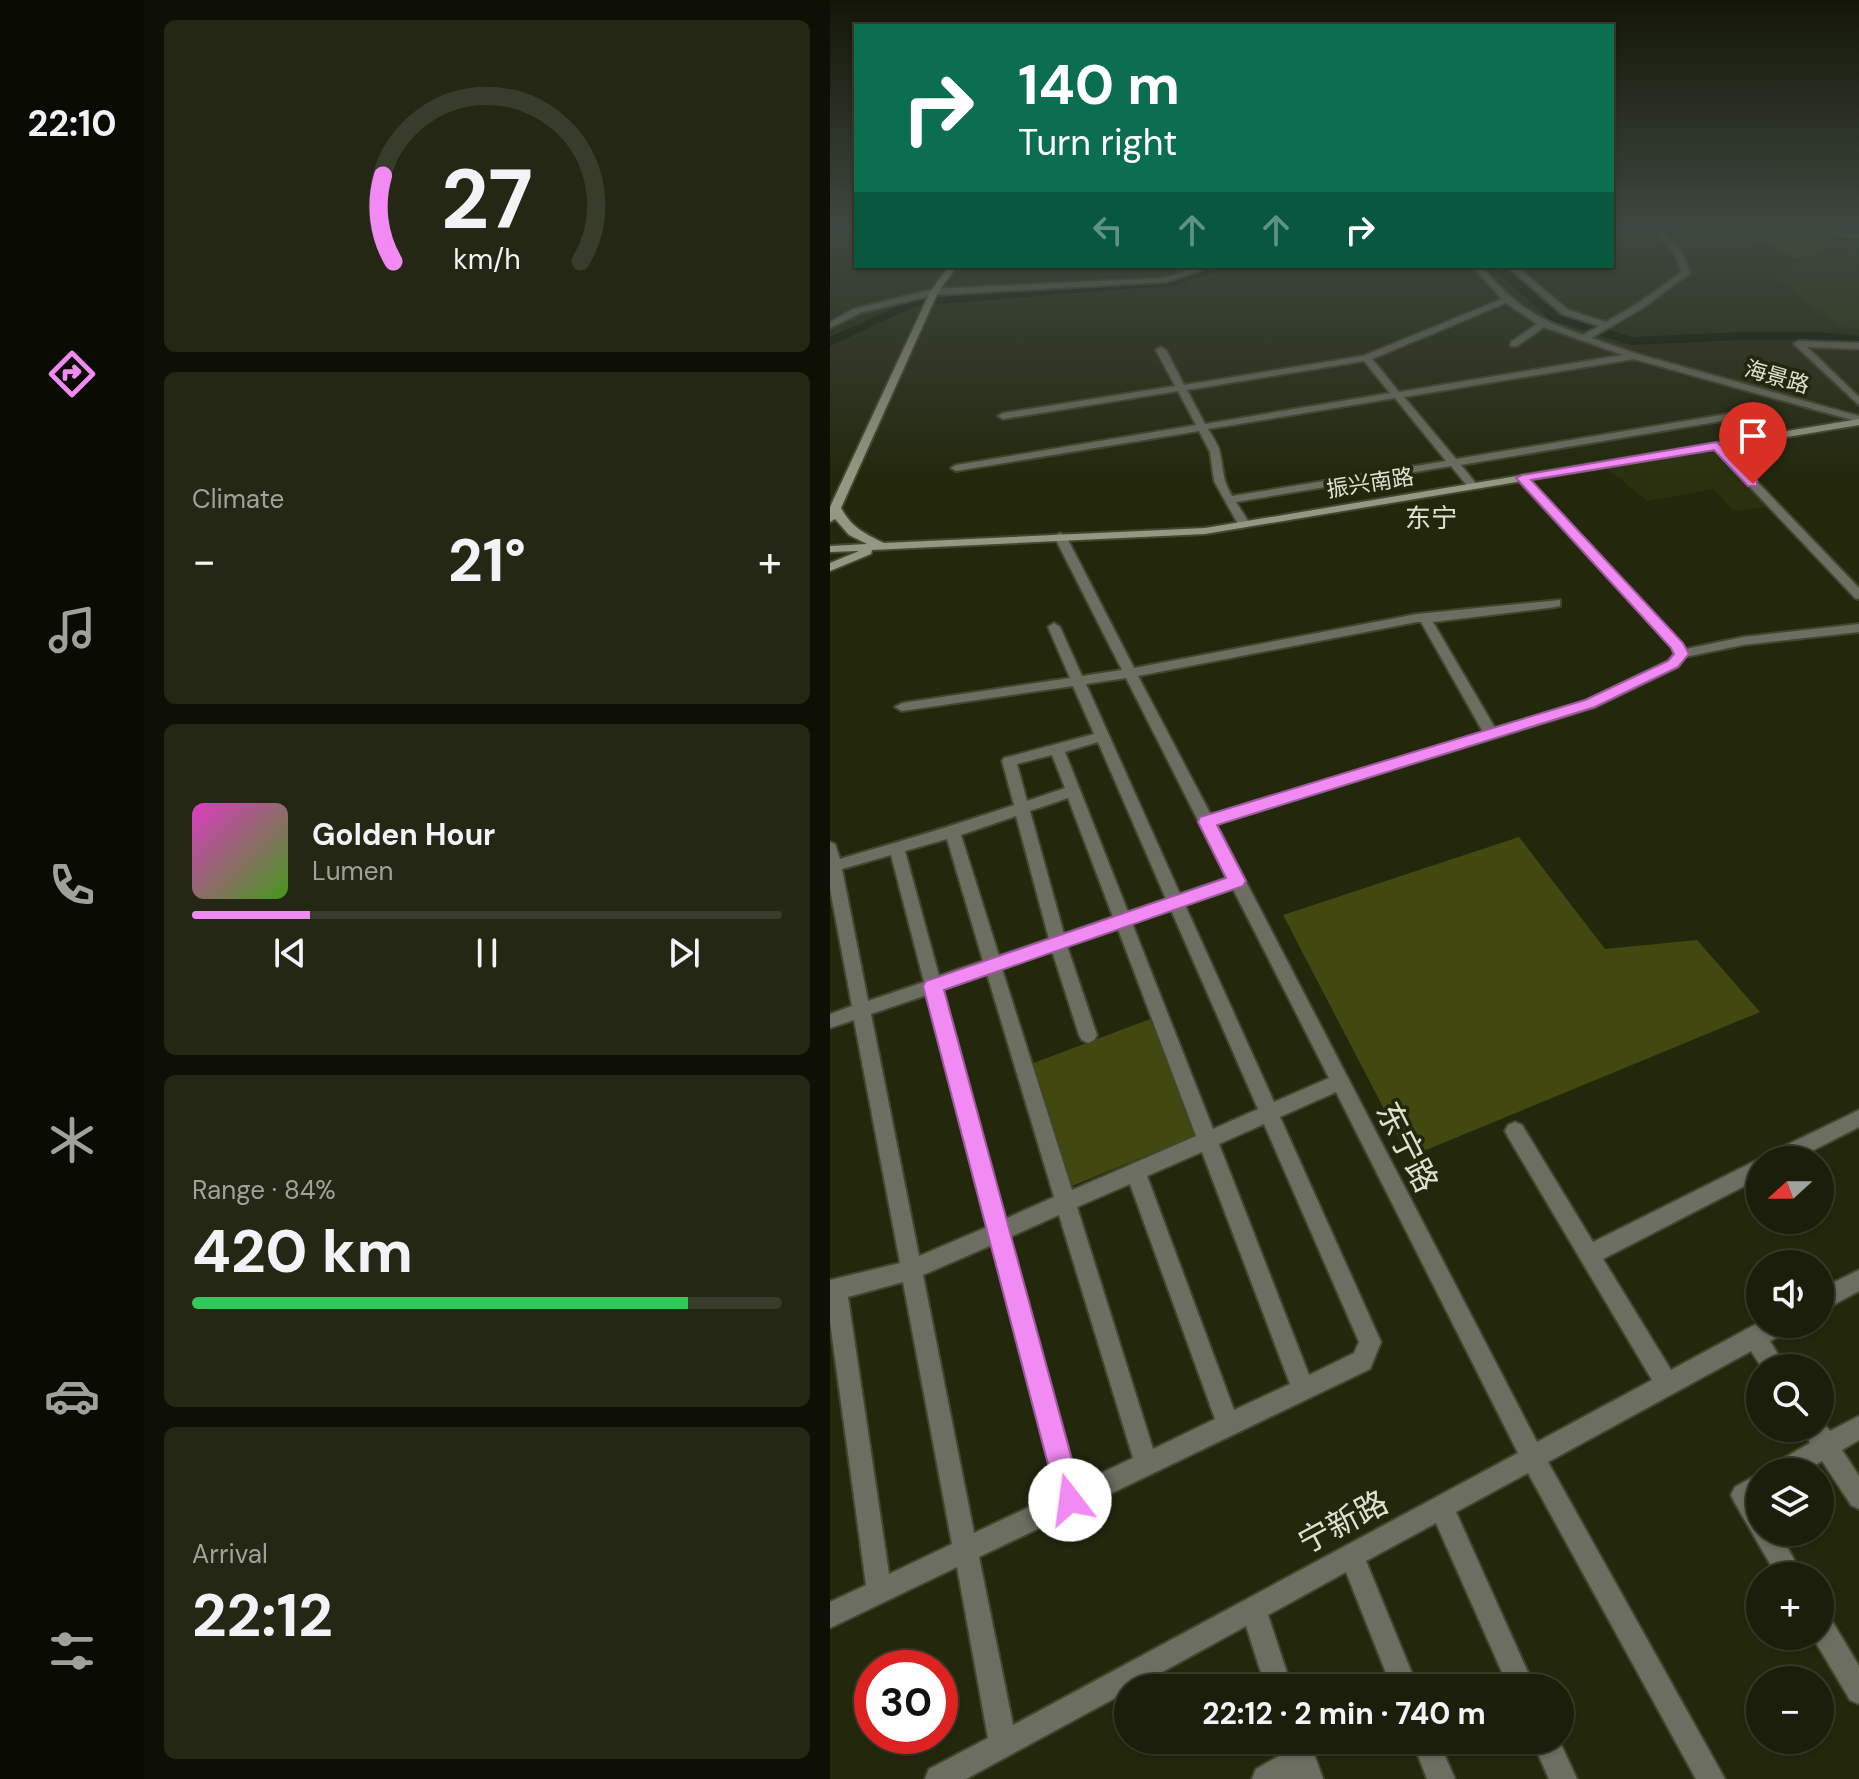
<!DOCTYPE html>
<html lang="en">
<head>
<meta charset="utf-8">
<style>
	body { margin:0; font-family:"DM Sans","Noto Sans SC",sans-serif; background:#232713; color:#f1f3f6; height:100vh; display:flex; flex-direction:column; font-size:30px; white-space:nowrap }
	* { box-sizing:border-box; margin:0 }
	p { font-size:26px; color:#9fa29c }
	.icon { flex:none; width:44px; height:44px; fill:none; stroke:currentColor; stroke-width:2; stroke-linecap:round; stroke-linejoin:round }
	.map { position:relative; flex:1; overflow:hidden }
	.panel { display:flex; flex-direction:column; gap:20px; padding:20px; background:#0e1006; width:686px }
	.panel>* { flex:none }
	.top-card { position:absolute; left:24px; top:24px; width:760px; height:244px; border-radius:0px; box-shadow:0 2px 6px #0004,0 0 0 2px #383c2b; background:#0b6e4f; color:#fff; overflow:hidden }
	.needle { width:52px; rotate:249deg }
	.tools { position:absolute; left:916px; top:1146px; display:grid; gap:16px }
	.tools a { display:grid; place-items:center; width:88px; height:88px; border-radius:50%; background:#1a1e0a; box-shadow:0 2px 6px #0004,0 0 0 2px #383c2b; font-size:40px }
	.speed { position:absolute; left:24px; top:1650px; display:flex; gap:16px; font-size:40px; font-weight:700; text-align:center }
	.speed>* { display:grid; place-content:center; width:104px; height:104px; border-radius:50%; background:#1a1e0a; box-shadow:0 2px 6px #0004,0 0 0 2px #383c2b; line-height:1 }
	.speed .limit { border:12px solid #d22; background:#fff; color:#111 }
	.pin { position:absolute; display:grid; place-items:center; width:68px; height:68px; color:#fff; margin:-82px -34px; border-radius:50% 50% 50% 0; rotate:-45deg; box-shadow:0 0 8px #0007 }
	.pin .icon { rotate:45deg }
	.me { position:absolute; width:88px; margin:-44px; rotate:345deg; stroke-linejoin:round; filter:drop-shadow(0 0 6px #0008) }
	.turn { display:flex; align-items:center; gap:28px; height:168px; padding:0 32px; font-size:36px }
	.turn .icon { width:104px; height:104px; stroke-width:2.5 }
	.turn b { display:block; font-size:56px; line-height:68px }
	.lanes { display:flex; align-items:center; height:76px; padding:0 32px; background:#0003; justify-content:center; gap:40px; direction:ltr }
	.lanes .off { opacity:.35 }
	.big { font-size:60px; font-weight:700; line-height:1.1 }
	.panel .tile { flex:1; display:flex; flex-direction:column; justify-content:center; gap:12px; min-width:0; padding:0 28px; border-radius:12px; background:#232713 }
	.panel .dial { align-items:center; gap:0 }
	.dial svg { height:208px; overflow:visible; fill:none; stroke:#383c2b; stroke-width:7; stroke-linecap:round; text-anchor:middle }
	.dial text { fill:#f1f3f6; stroke:none }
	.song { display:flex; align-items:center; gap:24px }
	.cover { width:96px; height:96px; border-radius:12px; background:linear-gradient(135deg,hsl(310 70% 55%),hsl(100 70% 35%)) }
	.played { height:8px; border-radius:4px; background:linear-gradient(90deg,#f28af3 20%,#383c2b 20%) }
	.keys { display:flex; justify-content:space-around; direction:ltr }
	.heat { display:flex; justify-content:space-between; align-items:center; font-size:44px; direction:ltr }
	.charge { height:12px; border-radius:6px; background:linear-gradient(90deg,#34c759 84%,#383c2b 0) }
	.trip { position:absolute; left:284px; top:1674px; width:460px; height:80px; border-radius:40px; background:#1a1e0a; box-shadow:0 2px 6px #0004,0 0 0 2px #383c2b; font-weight:700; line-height:80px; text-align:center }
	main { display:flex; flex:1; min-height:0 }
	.tab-bar { display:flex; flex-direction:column; width:144px; justify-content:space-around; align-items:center; background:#0a0c04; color:#9fa29c }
	.tab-bar .icon { width:56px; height:56px }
	.tab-bar .active { color:#f28af3 }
	.tab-bar b { font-size:36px; color:#f1f3f6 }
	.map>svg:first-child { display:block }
	.built { fill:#2b310e }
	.green { fill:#414910 }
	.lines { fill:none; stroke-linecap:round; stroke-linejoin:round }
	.canal { fill:#0e1200; fill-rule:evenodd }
	.street-casing { stroke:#41462c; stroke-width:4 }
	.secondary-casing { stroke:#41462c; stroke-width:4 }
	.street { fill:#6b6e61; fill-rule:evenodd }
	.secondary { fill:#939883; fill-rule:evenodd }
	.wall { fill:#434c00 }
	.shaded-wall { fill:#373e00 }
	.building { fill:#4e5800; stroke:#373e00; stroke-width:2 }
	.route { fill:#f28af3; stroke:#9d5a9e; stroke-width:2 }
	.labels { text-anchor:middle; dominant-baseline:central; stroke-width:7; stroke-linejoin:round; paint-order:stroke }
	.far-street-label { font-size:22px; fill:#dde1d1; stroke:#23280d }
	.far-quarter-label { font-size:26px; fill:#dde1d1; stroke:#23280d }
	.near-street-label { font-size:32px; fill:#dde1d1; stroke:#23280d }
</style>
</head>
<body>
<main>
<nav class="tab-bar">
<b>22:10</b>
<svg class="icon active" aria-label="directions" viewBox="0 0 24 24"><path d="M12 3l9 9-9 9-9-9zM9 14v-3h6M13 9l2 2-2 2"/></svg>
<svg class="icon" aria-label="music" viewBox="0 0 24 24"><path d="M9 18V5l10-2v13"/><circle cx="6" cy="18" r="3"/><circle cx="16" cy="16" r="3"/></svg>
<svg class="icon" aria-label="phone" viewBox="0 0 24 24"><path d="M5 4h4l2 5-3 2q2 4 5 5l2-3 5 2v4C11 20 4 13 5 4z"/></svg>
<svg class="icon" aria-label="climate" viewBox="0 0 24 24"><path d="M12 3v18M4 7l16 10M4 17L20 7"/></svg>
<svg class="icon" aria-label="car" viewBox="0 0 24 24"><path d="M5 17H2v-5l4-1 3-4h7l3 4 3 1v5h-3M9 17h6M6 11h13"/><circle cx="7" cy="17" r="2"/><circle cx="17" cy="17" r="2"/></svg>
<svg class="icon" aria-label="filters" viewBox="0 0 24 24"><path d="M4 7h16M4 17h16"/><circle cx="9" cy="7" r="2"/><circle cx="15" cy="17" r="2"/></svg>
</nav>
<section class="panel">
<div class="tile dial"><svg viewBox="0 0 100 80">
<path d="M14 69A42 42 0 1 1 86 69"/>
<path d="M14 69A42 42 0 0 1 10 36" stroke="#f28af3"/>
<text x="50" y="56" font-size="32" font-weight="700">27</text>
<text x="50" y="72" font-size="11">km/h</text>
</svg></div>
<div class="tile"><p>Climate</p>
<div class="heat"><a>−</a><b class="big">21°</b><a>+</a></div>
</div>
<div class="tile">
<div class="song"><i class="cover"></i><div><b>Golden Hour</b><p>Lumen</p></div></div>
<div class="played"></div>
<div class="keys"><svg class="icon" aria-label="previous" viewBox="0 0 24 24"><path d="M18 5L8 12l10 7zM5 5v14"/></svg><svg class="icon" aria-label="pause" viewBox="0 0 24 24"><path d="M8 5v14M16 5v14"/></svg><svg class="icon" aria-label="next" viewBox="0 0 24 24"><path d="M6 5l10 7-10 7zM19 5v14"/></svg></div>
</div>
<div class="tile"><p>Range · 84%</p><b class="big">420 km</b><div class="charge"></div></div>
<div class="tile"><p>Arrival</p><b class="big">22:12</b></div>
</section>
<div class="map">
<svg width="1029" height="1779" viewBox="0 0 1029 1779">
	<rect width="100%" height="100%" fill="#23280d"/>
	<g class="built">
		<polygon points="1029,249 1029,330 1008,326 944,276 974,260"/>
		<polygon points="881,450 937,507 903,511 884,489 818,501 776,468"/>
	</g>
	<g class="green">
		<polygon points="689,837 775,949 867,940 930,1012 579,1157 453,915"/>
		<polygon points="320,1019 369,1134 242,1186 201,1064"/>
	</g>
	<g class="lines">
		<g class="canal">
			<polygon points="383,266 400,266 346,285 86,306 0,346 0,337 84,299 345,279"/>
			<polygon points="660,266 673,266 728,314 802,337 911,332 989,332 1029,336 1029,344 989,340 911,340 801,345 720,320"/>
		</g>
		<defs>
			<g id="street">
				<path d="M 820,228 L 828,228 L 850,248 L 860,273 L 813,308 L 761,338 L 807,354 L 1029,416 L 1029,422 L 804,359 L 574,397 L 626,459 L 921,410 L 926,413 L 921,416 L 631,465 L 648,486 L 643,489 L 639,488 L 621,466 L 406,502 L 420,524 L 414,527 L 408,524 L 384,481 L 380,452 L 369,431 L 126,471 L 121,468 L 126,465 L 366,425 L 348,391 L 173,419 L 168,416 L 173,413 L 345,386 L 326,350 L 331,347 L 336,350 L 354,385 L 533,356 L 672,299 L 642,266 L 650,266 C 686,305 703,318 753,335 L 769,326 L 732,314 L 677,266 L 686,266 L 738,310 L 776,322 L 807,304 L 852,272 L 843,251 ZM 676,303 L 707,324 L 681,342 L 681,346 L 687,346 L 714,327 L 793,355 L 569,392 L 542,359 ZM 534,361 L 560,393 L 375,424 L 357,390 ZM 565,398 L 616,461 L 402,496 C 392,479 394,471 390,453 C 389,445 382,436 378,429 Z"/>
				<polygon points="371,266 383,266 336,282 104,295 30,313 0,328 0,322 24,309 104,289 335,278"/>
				<polygon points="969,341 1029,343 1029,349 977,347 1029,397 1029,405 966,346 964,344"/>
				<polygon points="883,444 891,444 1029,588 1029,599 1025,598 883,448"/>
				<path d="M 692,475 L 696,476 L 856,649 L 913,637 L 1029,624 L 1029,632 L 913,645 L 855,657 L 848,667 L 765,707 L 386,824 L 707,1442 L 822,1380 L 678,1137 L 675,1131 L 678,1125 L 685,1122 L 692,1125 L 763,1242 L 923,1162 L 930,1159 L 933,1160 L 930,1160 L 930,1178 L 773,1259 L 841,1370 L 930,1322 L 960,1324 L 957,1332 L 940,1341 L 956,1368 L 932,1368 L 921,1351 L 718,1462 L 895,1779 L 866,1779 L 698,1473 L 626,1512 L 705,1688 L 679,1688 L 606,1523 L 536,1561 L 588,1688 L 562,1688 L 516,1572 L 438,1615 L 462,1688 L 436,1688 L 416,1626 L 303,1688 L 298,1688 L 298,1691 L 136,1779 L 95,1779 L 99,1769 L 158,1738 L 127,1567 L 0,1628 L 0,1602 L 36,1585 L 0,1322 L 0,1280 L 70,1263 L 24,1020 L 0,1028 L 0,1014 L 22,1006 L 0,889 L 0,842 L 5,844 L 10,859 C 68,842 125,825 184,805 L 172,761 L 174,758 L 264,734 L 243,686 L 72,711 L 65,707 L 72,703 L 240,678 L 218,627 L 224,623 L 230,627 L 252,676 L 292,670 L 224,536 L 230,533 L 236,536 L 304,668 L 587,614 L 730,600 L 730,606 L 726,607 L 603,622 L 665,728 L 755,701 L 838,661 L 844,654 L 842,647 L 688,480 L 687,478 ZM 587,622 L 591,622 L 653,732 L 381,815 L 308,676 ZM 296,678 L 397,878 L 350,894 L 256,684 ZM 268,742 L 336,899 L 298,912 L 235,752 ZM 222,755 L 235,788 L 197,801 L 187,764 ZM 238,798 L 283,917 L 234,934 L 200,811 ZM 186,816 L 219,939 L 169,956 L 131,835 ZM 117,839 L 153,961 L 109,976 L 75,851 ZM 61,855 L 94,982 L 38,1001 L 12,869 ZM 403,889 L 499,1078 L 444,1102 L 355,905 ZM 341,910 L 428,1109 L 383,1129 L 302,923 ZM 288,929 L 366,1136 L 242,1190 L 172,969 L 222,951 L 249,1035 L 252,1040 L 258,1043 L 264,1040 L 267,1035 L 237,946 ZM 157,974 L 224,1197 L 175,1219 L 113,989 ZM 97,995 L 157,1227 L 89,1256 L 41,1014 ZM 506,1092 L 688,1453 L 183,1725 L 149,1557 L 540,1369 L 551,1342 L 450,1117 ZM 434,1124 L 529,1342 L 524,1353 L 479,1375 L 389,1144 ZM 372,1152 L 460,1384 L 404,1410 L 317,1176 ZM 300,1184 L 385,1419 L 323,1449 L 247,1207 ZM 229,1215 L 303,1458 L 248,1484 L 180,1237 ZM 162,1245 L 227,1494 L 144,1533 L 93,1275 ZM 73,1282 L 122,1544 L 59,1574 L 18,1297 Z"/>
				<polygon points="1029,1110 1029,1127 964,1160 935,1160 938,1154"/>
				<polygon points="1029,1270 1029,1291 990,1312 990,1289"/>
				<polygon points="1029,1416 1029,1440 1012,1450 1029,1476 1029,1509 1021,1505 992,1461 974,1472 940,1472 944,1464 980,1443 973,1428 990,1428 990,1419 1000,1431"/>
				<polygon points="930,1473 930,1532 949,1532 973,1576 947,1576 905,1503 901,1495 905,1487"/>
				<polygon points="990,1612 999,1616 1029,1666 1029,1704 1020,1700 982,1636 990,1636"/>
				<polygon points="453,1740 479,1740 493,1779 422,1779 426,1769 456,1752"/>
				<polygon points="582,1740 608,1740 625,1779 597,1779"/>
				<polygon points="702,1740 729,1740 747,1779 719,1779"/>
			</g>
			<g id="secondary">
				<polygon points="943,228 1029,234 1029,238 947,230"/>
				<path d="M 119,266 L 127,266 L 108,292 L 11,508 C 22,528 34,533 54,543 L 375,528 L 1029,419 L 1029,425 L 375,534 L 42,550 L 41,554 L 0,571 L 0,563 L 29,551 L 0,552 L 0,546 L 37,544 L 19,535 L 5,519 L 0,522 L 0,507 L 100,292 Z"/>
			</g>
		</defs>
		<use href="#street" class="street-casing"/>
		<use href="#secondary" class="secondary-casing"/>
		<use href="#street" class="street"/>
		<use href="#secondary" class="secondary"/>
	</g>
	<polygon class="wall" points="846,228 992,228 1000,232 994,254 963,258 940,245 885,232 864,237 848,232"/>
	<g class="shaded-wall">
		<polygon points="866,228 886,228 885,232 864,237"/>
		<polygon points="1000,232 994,254 963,258 969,236"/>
	</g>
	<polygon class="building" points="954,228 992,228 1000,232 969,236"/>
	<linearGradient id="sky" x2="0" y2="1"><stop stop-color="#131607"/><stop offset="0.48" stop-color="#3f4840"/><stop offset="1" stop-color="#3f4840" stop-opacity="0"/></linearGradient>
	<rect width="1029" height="477" fill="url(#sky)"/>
	<polygon class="route" points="887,442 927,481 927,486 918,486 884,450 701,480 853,643 859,654 848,667 765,707 387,825 416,881 413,886 114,990 253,1500 249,1510 240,1514 230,1510 93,986 96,981 396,878 368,822 370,817 755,700 838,661 844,654 841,648 686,478 692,475"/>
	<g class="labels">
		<g class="far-street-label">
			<text transform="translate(947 377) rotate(16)">海景路</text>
			<text transform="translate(540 483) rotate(-9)">振兴南路</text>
		</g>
		<g class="far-quarter-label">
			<text x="601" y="518">东宁</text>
		</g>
		<g class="near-street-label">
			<text transform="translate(577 1147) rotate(63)">东宁路</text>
			<text transform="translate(513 1522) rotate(-28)">宁新路</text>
		</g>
	</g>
</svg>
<div class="tools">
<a><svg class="needle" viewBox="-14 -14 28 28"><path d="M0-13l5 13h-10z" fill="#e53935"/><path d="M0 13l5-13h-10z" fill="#9fa29c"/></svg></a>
<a><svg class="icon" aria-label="sound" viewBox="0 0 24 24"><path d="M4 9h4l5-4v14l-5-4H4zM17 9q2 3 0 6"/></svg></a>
<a><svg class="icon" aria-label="search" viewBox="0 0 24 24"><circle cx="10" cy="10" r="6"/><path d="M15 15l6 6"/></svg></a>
<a><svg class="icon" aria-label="layers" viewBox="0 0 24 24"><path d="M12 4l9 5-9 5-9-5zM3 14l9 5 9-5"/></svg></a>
<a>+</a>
<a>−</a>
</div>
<div class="speed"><div class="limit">30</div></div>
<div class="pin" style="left:923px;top:484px;background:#d93025"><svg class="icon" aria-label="arrive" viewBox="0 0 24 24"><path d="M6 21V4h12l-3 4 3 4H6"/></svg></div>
<svg class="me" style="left:240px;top:1500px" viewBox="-20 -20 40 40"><circle r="19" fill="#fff"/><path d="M0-13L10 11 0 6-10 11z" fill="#f28af3"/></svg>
<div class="trip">22:12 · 2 min · 740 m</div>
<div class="top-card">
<div class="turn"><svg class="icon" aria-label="right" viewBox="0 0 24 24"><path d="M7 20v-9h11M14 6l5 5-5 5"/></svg><div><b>140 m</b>Turn right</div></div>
<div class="lanes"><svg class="icon off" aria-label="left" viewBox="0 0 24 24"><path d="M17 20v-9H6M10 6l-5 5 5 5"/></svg><svg class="icon off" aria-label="ahead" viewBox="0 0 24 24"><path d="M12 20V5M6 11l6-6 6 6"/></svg><svg class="icon off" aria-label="ahead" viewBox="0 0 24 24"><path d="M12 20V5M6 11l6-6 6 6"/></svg><svg class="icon" aria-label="right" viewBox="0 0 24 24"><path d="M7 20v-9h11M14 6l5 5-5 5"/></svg></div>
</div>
</div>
</main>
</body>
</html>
